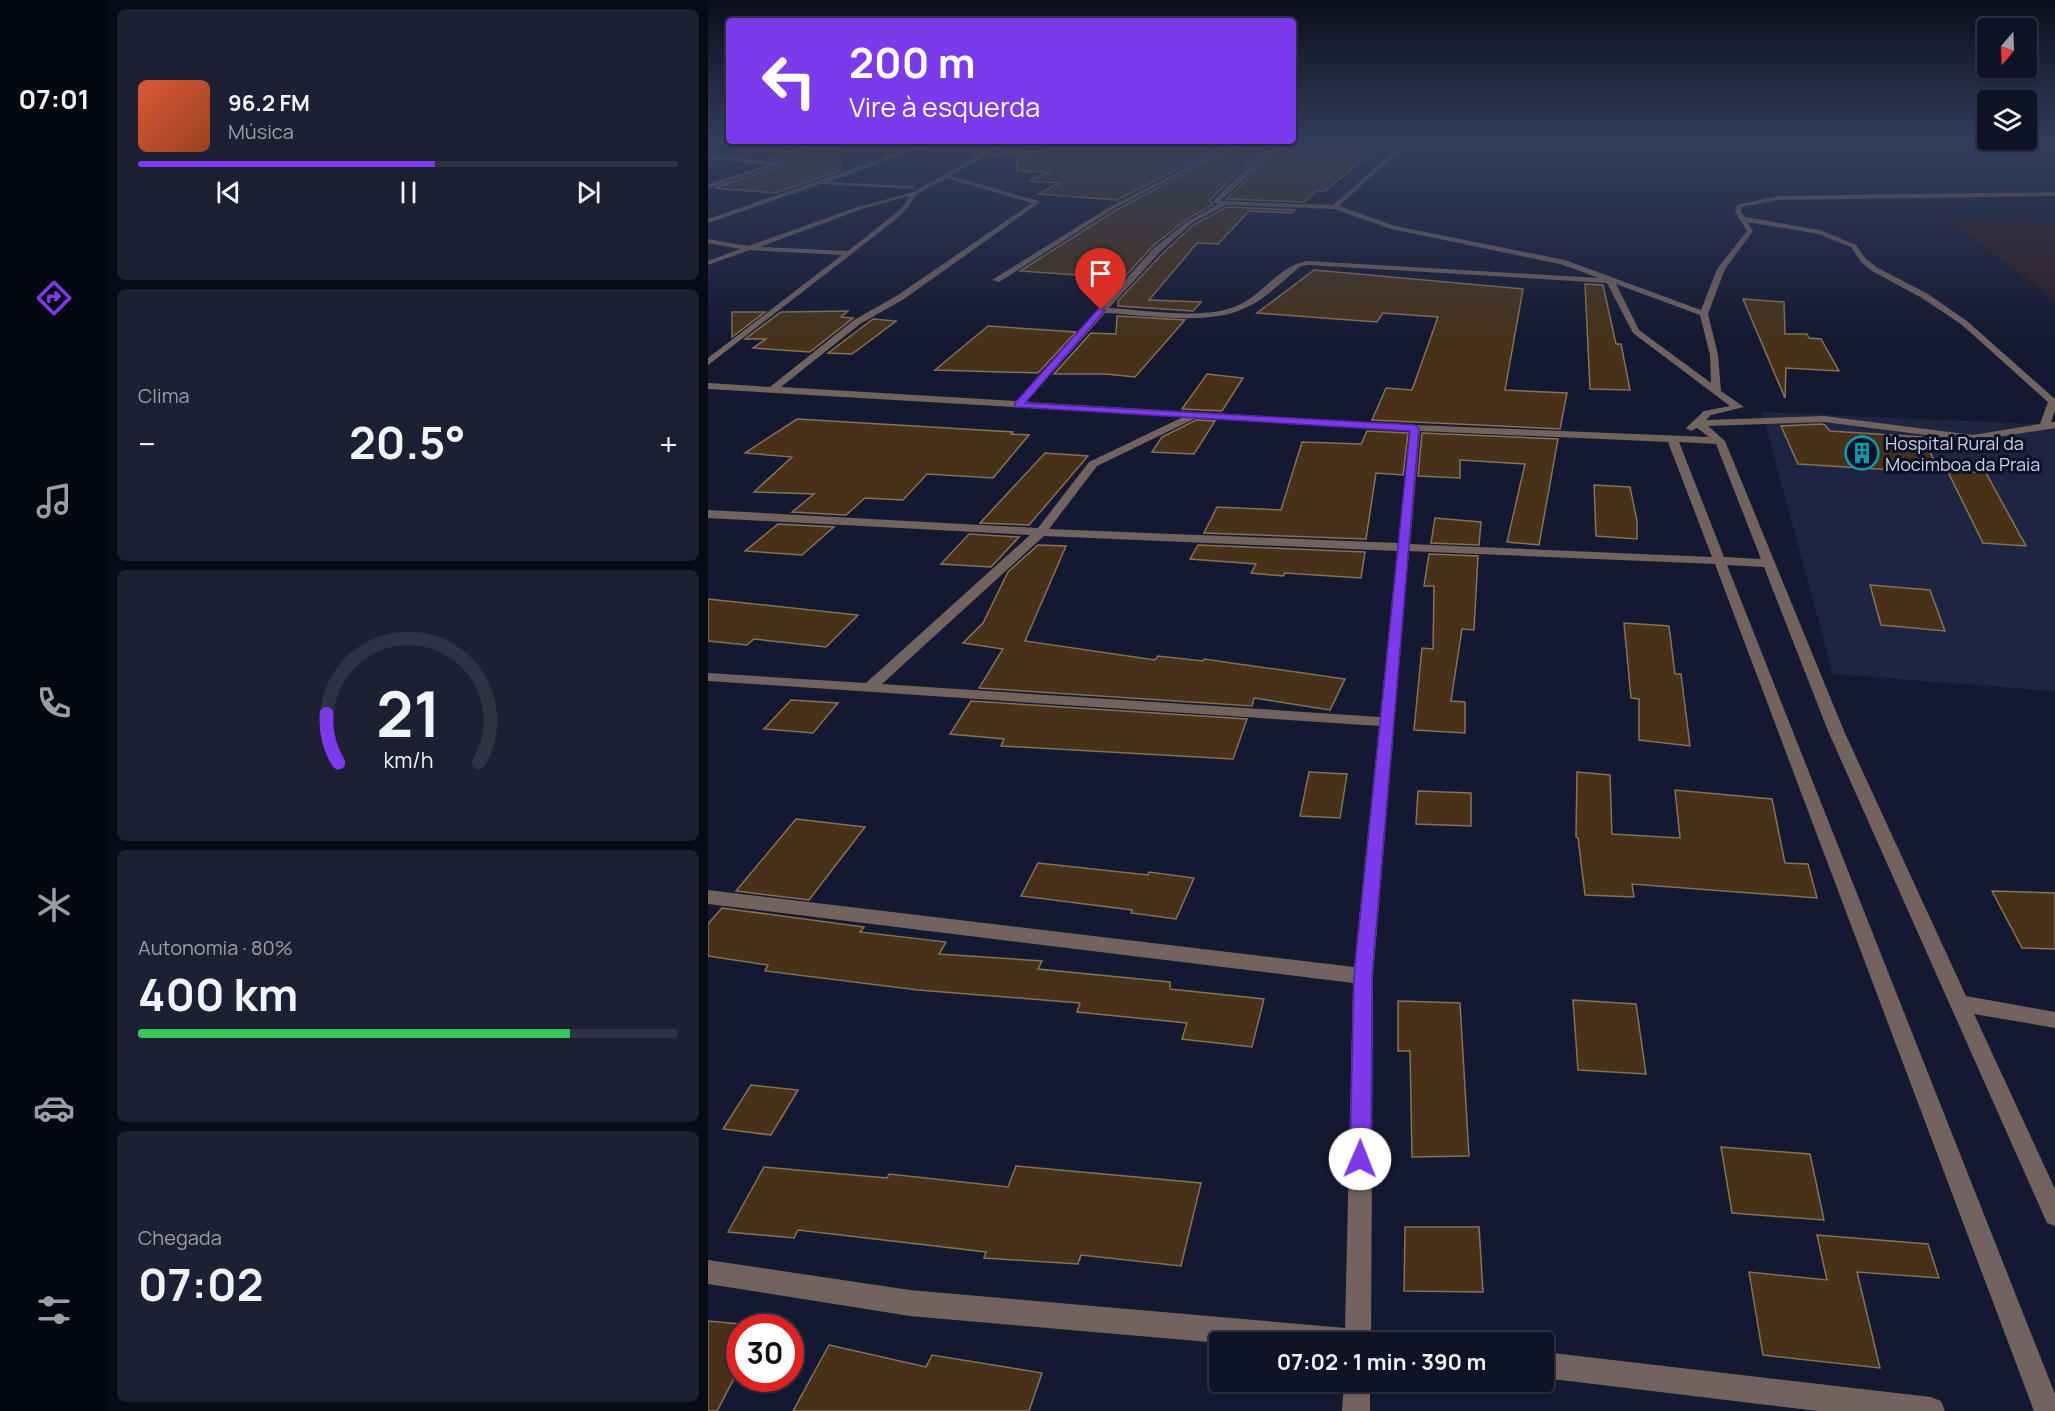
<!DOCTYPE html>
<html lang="pt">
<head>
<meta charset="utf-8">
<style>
	body { margin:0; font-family:Manrope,sans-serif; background:#1d2032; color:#f1f3f6; height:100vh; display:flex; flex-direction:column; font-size:22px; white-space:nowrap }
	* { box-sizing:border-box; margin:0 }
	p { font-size:20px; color:#9b9ea7 }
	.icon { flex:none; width:33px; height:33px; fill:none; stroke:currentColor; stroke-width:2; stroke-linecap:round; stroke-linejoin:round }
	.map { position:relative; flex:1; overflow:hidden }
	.sheet { display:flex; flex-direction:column; gap:9px; padding:9px; background:#080a15; width:600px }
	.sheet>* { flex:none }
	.top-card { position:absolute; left:18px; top:18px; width:570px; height:126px; border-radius:6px; box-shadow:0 2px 4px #0004,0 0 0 2px #2f3243; background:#7c3aed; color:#fff; overflow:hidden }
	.needle { width:39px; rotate:199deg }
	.controls { position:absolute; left:1269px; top:18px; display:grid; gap:12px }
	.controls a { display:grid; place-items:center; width:60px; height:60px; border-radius:6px; background:#0f1326; box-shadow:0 2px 4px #0004,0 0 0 2px #2f3243; font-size:30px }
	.speed { position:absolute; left:18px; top:1314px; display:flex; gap:12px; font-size:30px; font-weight:700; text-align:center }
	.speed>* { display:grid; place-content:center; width:78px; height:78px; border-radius:50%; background:#0f1326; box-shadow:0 2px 4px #0004,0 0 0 2px #2f3243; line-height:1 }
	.speed .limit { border:9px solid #d22; background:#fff; color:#111 }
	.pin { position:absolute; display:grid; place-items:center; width:51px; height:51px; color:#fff; margin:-62px -26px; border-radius:50% 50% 50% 0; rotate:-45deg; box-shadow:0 0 6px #0007 }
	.pin .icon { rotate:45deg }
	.me { position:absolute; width:66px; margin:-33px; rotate:1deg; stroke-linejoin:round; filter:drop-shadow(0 0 4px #0008) }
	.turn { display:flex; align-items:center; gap:21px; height:126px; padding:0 24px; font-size:27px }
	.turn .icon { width:78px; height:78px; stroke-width:2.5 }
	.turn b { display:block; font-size:42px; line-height:51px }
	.big { font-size:45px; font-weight:700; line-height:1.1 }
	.sheet .widget { flex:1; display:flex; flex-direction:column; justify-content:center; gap:9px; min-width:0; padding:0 21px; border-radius:9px; background:#1d2032 }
	.sheet .dial { align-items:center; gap:0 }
	.dial svg { height:156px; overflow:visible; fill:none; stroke:#2f3243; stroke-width:7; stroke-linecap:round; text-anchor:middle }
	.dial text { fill:#f1f3f6; stroke:none }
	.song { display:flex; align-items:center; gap:18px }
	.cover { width:72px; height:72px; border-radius:9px; background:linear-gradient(135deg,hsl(10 70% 55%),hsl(20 70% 35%)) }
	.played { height:6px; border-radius:3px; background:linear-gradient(90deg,#7c3aed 55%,#2f3243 55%) }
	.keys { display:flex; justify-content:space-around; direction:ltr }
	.heat { display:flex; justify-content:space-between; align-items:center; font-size:33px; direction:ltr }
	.charge { height:9px; border-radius:4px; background:linear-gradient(90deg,#34c759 80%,#2f3243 0) }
	.trip { position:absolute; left:501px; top:1332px; width:345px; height:60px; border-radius:6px; background:#0f1326; box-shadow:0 2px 4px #0004,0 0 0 2px #2f3243; font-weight:700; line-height:60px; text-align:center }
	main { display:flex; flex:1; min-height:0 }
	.tabs { display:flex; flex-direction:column; width:108px; justify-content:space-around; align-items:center; background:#06080f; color:#9b9ea7 }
	.tabs .icon { width:42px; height:42px }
	.tabs .active { color:#7c3aed }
	.tabs b { font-size:27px; color:#f1f3f6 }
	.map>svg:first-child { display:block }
	.built { fill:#1e2542 }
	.education { fill:#2e1c23 }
	.building { fill:#473219; stroke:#887156; stroke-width:1.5 }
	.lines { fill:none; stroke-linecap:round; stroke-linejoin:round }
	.minor { fill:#73635f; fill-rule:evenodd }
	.route { fill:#7c3aed; stroke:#51269a; stroke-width:1.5 }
	.labels { text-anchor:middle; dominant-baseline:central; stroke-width:6; stroke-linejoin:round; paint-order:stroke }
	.far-poi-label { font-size:18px; fill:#cdd2e3; stroke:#0c1028; text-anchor:start }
</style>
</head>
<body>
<main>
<nav class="tabs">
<b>07:01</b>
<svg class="icon active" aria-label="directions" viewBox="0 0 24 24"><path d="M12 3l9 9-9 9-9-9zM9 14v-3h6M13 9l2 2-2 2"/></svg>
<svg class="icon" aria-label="music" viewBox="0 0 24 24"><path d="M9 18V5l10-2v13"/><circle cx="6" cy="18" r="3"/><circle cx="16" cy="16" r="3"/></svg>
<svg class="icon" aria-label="phone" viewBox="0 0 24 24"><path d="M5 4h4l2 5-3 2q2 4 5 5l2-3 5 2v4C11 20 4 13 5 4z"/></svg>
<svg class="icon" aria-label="climate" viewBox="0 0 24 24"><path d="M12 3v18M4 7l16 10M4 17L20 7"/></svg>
<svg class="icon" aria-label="car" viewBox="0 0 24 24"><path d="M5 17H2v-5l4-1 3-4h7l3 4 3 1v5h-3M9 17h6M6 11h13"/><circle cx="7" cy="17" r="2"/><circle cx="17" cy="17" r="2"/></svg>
<svg class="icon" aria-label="filters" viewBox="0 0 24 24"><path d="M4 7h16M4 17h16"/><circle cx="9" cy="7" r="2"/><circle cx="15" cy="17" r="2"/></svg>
</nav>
<section class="sheet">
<div class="widget">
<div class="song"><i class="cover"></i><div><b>96.2 FM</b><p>Música</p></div></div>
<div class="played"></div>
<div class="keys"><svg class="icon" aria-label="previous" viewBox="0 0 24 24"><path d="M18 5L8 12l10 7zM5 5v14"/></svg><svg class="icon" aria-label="pause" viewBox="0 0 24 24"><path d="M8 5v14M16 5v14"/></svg><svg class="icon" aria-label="next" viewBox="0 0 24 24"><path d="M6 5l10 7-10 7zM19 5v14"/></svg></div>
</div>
<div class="widget"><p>Clima</p>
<div class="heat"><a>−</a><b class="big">20.5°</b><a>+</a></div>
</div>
<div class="widget dial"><svg viewBox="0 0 100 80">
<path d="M14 69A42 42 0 1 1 86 69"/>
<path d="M14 69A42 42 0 0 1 8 44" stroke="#7c3aed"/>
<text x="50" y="56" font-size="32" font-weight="700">21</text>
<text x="50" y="72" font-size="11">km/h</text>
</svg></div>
<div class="widget"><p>Autonomia · 80%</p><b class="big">400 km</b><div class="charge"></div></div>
<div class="widget"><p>Chegada</p><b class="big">07:02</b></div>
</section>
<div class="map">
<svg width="1347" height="1411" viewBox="0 0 1347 1411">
	<rect width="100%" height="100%" fill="#141932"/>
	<polygon class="built" points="1054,412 1347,425 1347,691 1125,674"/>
	<polygon class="education" points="1241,220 1347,223 1347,300"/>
	<g class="building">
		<polygon points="103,144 130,144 134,170 67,193 6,188 73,166 74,163 70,160 61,159"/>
		<polygon points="362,144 519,144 409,200 330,194 352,183 321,181 341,172 309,171 309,158 324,157"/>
		<polygon points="533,144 567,144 526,176 502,200 504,205 479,219 445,246 411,283 412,278 312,271 408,210"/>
		<polygon points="578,144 674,144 617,191 608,191 596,202 518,199"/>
		<polygon points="519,207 587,210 583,213 541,211 510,244 489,243 441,300 493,302 485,311 410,306 410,301 454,254 485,225"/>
		<polygon points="606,270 815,289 797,390 859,393 852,429 664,420 678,388 704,390 730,317 675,313 669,322 549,313"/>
		<polygon points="877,284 895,285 908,344 913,344 922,390 882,389"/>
		<polygon points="1035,299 1076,302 1077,334 1099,334 1101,338 1113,339 1131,371 1078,368 1077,398"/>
		<polygon points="140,311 133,317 145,318 102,352 45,348 58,339 37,339 73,312"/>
		<polygon points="24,312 57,312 24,337"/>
		<polygon points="409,316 477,320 427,377 398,374 346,374 383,333 408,334"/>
		<polygon points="165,319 188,321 144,354 120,353"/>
		<polygon points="280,326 368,332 330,373 227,370"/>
		<polygon points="499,374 535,378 514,411 474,409"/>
		<polygon points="89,419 305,432 303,434 321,435 285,478 219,474 195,500 157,498 138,515 84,512 106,494 46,492 84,457 37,453"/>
		<polygon points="488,420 507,421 486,454 444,452 454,437"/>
		<polygon points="1113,424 1117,425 1122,431 1214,437 1233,473 1090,464 1073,426"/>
		<polygon points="659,431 700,433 695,475 668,473 658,539 496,533 509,507 573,510 594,442 653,444"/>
		<polygon points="714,433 850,439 831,545 799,542 817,464 752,460 752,478 710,476"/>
		<polygon points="337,453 380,456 321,525 272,523"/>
		<polygon points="1239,470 1278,473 1318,546 1275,543"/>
		<polygon points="886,485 922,487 929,521 929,539 888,536"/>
		<polygon points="727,518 773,522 771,545 723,543"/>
		<polygon points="70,524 126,527 94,555 37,551"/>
		<polygon points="261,534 311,537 283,567 233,564"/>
		<polygon points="330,545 358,546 317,641 447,660 450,656 495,661 496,659 637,679 622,710 546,698 544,706 271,688 295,649 255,643 275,623 300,572"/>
		<polygon points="490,545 657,552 653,578 577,573 575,576 543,573 548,564 482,559"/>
		<polygon points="721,554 770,556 766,630 754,629 743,701 757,702 757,733 706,730 714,648 725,649 726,586 716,586"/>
		<polygon points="1162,585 1222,590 1237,631 1173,625"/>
		<polygon points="0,599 150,615 118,647 46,639 39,645 0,641"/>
		<polygon points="916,623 961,626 967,674 973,674 982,746 931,740 931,699 923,698"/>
		<polygon points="83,700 130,703 105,733 56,729"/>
		<polygon points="263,701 539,719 525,759 293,746 296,739 242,734"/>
		<polygon points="601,772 639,774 632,818 592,816"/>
		<polygon points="869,772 902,775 904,834 972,838 967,790 1064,799 1077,863 1100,864 1109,898 924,884 926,897 877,895 870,838 868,837"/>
		<polygon points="710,791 763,793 763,826 708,824"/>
		<polygon points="88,819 157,827 101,900 28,891"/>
		<polygon points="330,863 440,875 441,872 486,878 468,919 423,913 424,910 313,896"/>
		<polygon points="1284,891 1347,893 1347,949 1314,948"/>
		<polygon points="14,908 156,927 152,932 238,942 231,954 334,961 330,969 462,982 462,989 556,999 544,1047 474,1039 479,1023 369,1012 372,1003 210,990 57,971 60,965 0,956 0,924"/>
		<polygon points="865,1000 928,1004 938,1074 870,1070"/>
		<polygon points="690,1001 752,1003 761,1156 704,1157 702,1051 690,1051"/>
		<polygon points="43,1085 90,1090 63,1135 15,1129"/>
		<polygon points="1013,1147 1102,1154 1116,1220 1024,1213"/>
		<polygon points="308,1166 493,1183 473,1266 373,1255 370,1264 276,1258 278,1252 90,1230 86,1238 20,1232 56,1167 179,1178 181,1174 300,1187"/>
		<polygon points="697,1227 771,1227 775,1292 696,1291"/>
		<polygon points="1109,1235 1220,1244 1231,1278 1149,1272 1172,1368 1055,1355 1041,1272 1119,1280"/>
		<polygon points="0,1321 32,1324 32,1367 9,1411 0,1411"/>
		<polygon points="121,1345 218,1367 224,1355 334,1373 321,1411 85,1411"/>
	</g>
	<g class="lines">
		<g class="minor">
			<polygon points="216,144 224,144 121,182 205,186 207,189 113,184 0,223 0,219"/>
			<path d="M 291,144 L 298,144 L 281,154 L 323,151 L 360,144 L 323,155 L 276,157 L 242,176 L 331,201 L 331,203 L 196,299 L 152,324 L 73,387 L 308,401 L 446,248 L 480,221 L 510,204 L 504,202 L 528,178 L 570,144 L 576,144 L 512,201 L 625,205 L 694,144 L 700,144 L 631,206 L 687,226 L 857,260 L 993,310 L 1009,269 L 1039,231 L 1027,212 L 1029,205 L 1069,196 L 1347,192 L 1347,196 L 1069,200 L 1034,207 L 1033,212 L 1037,217 L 1112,230 L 1148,245 L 1158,259 L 1170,268 L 1220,294 L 1259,321 L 1347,399 L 1347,410 L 1343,422 L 1347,422 L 1347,428 L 1265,441 L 1116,422 L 1000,426 L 1017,441 L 1136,731 L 1258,996 L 1347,1012 L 1347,1028 L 1266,1014 L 1347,1189 L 1347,1226 L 1339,1223 L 1120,731 L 1056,567 L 1019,565 L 1347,1394 L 1347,1411 L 1326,1411 L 1007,564 L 701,551 L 665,976 L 663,1342 L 512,1343 L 202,1316 L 0,1284 L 0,1260 L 202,1290 L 637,1328 L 645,983 L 0,904 L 0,890 L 646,967 L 671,726 L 0,681 L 0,673 L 158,683 L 322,535 L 0,518 L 0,510 L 330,528 L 381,462 L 475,417 L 0,389 L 0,383 L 62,387 L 146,320 L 190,295 L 324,203 L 238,178 L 209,194 L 197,211 L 181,225 L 0,365 L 0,358 L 134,255 L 42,250 L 0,265 L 0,261 L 32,249 L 0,243 L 0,239 L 40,246 L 150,207 L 205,192 ZM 201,196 L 193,209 L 140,251 L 52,247 L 154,209 ZM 518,205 L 626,209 L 683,229 L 852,264 L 891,278 L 600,261 C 573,264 555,294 531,305 C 497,321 438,310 401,308 L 452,252 L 484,223 ZM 1039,222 L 1110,234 L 1143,247 L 1153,262 L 1164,271 L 1214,298 L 1253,324 L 1340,402 L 1332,424 L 1265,435 L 1116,416 L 998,420 L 1003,415 L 1036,407 L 1013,391 L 1010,355 L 1000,314 L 1017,269 L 1045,231 ZM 600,265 L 899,283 L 925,333 L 1022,406 L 996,411 L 978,428 L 983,431 L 989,428 L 1001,437 L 707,425 L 318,402 L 397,313 C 438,315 500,326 537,308 C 558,299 575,280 593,266 ZM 908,284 L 992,315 L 1002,355 L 1003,383 L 931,330 ZM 488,418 L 702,431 L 690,543 L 341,529 L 389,466 ZM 712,431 L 960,442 L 1004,557 L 702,544 ZM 971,442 L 1008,444 L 1053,559 L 1016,557 ZM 336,536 L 689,551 L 672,717 L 174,684 Z"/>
			<polygon points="524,144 531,144 407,208 291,282 284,280 403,206"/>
			<polygon points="0,155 69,162 72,164 0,188 0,184 61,165 0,159"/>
			<polygon points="836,1352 1223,1397 1233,1401 1237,1411 1110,1411 836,1378"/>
			<polygon points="636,1382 662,1382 662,1411 634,1411"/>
		</g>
	</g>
	<linearGradient id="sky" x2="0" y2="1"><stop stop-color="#0b0e1c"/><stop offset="0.42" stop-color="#343e5a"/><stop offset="1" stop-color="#343e5a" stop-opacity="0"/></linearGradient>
	<rect width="1347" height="341" fill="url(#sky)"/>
	<polygon class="route" points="391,308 397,310 317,403 707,425 711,428 664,976 663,1159 660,1166 652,1169 645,1166 642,1159 646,976 702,431 307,407 307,403"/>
	<defs>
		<symbol id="building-ring" viewBox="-11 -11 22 22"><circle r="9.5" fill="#0c1028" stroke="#0f9aa8" stroke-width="1.5"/><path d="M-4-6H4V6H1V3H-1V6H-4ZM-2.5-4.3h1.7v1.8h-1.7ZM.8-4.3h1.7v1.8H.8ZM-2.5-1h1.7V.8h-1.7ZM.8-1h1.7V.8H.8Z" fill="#0f9aa8"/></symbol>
	</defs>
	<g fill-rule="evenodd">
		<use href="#building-ring" x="1135" y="434" width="38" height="38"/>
	</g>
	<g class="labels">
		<g class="far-poi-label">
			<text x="1177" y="443">Hospital Rural da<tspan x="1177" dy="21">Mocimboa da Praia</tspan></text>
		</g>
	</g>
</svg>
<div class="controls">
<a><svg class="needle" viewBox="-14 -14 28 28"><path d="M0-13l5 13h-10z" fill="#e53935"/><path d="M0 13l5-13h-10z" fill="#9b9ea7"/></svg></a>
<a><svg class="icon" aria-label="layers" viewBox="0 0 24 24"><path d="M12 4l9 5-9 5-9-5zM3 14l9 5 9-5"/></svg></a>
</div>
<div class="speed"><div class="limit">30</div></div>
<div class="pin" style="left:393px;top:310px;background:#d93025"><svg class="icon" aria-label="arrive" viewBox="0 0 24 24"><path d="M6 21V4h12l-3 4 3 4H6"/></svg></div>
<svg class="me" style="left:652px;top:1159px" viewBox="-20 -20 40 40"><circle r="19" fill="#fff"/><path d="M0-13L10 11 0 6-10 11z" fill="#7c3aed"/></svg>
<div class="trip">07:02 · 1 min · 390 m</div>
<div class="top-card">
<div class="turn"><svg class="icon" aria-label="left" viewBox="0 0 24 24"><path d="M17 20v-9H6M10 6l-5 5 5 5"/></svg><div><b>200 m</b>Vire à esquerda</div></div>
</div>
</div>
</main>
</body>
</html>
